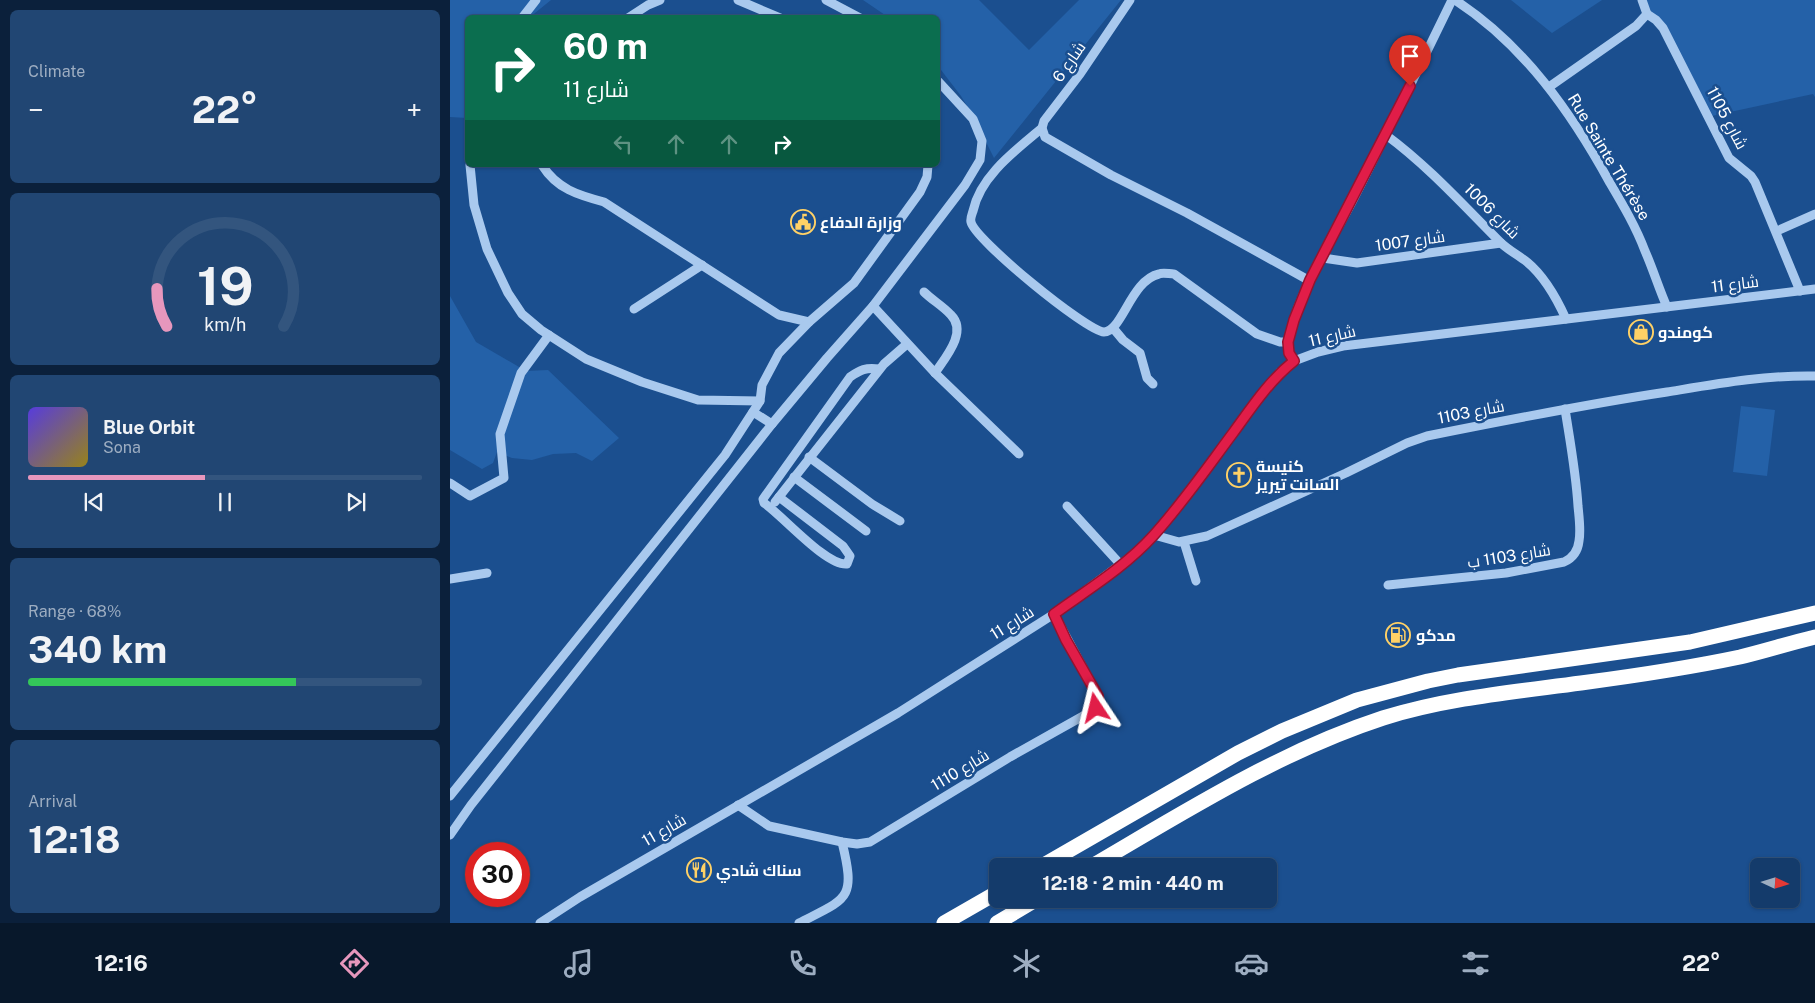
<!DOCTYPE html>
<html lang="en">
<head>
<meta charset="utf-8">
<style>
	body { margin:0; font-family:"Public Sans",Cairo,sans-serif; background:#214673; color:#f1f3f6; height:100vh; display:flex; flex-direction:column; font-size:19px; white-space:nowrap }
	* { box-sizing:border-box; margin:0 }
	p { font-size:16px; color:#9dadc1 }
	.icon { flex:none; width:28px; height:28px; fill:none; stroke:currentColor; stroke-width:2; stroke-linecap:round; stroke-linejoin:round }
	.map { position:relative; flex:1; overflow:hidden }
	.panel { display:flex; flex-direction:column; gap:10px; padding:10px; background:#0b203b; width:450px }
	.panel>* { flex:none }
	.hud { position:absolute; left:15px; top:15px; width:475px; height:152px; border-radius:8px; box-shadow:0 1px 4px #0004,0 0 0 1px #33557e; background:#0b6e4f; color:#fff; overflow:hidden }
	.needle { width:32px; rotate:94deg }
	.buttons { position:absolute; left:1300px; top:858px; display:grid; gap:10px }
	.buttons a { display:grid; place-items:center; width:50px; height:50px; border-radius:8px; background:#143b6b; box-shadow:0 1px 4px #0004,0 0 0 1px #33557e; font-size:25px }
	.speed { position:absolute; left:15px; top:842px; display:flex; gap:10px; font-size:25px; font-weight:700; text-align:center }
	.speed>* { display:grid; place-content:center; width:65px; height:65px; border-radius:50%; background:#143b6b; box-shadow:0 1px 4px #0004,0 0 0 1px #33557e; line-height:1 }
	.speed .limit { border:8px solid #d22; background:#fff; color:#111 }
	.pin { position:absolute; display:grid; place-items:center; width:42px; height:42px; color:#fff; margin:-51px -21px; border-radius:50% 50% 50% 0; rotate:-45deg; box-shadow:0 0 5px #0007 }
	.pin .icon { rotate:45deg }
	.me { position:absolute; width:55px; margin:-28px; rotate:350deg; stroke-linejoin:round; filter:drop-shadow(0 0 4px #0008) }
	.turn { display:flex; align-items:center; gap:18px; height:105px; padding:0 15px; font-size:22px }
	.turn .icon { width:65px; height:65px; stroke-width:2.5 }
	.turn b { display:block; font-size:35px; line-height:42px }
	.lanes { display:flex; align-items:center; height:48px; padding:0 15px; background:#0003; justify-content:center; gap:25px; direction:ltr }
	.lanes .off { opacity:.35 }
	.big { font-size:38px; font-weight:700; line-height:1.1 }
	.panel .tile { flex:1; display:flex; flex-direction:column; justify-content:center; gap:8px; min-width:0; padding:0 18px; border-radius:8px; background:#214673 }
	.panel .dial { align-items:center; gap:0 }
	.dial svg { height:130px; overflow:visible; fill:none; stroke:#33557e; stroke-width:7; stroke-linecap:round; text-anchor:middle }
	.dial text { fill:#f1f3f6; stroke:none }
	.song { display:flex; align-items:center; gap:15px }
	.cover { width:60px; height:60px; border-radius:8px; background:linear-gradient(135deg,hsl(250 70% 55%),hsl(50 70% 35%)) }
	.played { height:5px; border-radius:2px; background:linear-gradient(90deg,#e797bd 45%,#33557e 45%) }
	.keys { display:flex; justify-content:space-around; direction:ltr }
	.heat { display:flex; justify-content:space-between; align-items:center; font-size:28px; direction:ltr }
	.charge { height:8px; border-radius:4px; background:linear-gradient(90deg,#34c759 68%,#33557e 0) }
	.trip { position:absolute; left:539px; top:858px; width:288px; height:50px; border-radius:8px; background:#143b6b; box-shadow:0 1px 4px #0004,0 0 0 1px #33557e; font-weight:700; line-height:50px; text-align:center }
	.tab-bar { display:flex; height:80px; justify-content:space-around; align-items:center; background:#08182b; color:#9dadc1 }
	.tab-bar .icon { width:35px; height:35px }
	.tab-bar .active { color:#e797bd }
	.tab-bar b { font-size:22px; color:#f1f3f6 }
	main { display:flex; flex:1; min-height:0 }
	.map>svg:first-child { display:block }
	.green { fill:#2461a8 }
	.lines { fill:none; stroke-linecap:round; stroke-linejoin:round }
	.minor { stroke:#a9c9ee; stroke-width:9 }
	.highway { stroke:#fff; stroke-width:15 }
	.route-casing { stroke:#92132f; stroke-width:12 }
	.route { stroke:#e11d48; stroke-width:9 }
	.labels { text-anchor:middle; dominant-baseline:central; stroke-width:5; stroke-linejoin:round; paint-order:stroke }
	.street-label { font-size:16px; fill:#fff; stroke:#1b4f8f }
	.poi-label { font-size:16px; font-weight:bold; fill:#fff; stroke:#1b4f8f; text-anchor:start }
</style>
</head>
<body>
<main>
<section class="panel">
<div class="tile"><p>Climate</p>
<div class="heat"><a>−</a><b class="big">22°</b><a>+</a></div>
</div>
<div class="tile dial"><svg viewBox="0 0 100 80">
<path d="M14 69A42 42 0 1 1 86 69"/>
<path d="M14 69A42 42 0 0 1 8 46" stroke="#e797bd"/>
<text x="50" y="56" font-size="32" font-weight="700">19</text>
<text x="50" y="72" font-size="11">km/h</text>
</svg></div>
<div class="tile">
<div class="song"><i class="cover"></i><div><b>Blue Orbit</b><p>Sona</p></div></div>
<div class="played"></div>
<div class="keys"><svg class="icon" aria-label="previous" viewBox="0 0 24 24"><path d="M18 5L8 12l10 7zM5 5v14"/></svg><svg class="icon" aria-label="pause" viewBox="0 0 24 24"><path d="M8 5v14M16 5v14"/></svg><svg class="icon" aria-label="next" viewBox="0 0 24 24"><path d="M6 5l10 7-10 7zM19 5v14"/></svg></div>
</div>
<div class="tile"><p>Range · 68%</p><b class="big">340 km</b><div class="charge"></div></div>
<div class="tile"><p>Arrival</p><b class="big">12:18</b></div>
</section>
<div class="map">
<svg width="1365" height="923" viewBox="0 0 1365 923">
	<rect width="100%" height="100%" fill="#1b4f8f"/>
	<g class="green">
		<polygon points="0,0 101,0 80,17 18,18 17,118 0,117"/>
		<polygon points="413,0 529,0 579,50 629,0 671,0 544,158 523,116 511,96 488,66 488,18 438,17"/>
		<polygon points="1061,0 1152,0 1102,33"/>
		<polygon points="1195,0 1365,0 1365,97 1363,94 1257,117"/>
		<polygon points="0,296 26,342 76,371 98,370 169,438 142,461 126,453 103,454 82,460 62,458 47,452 43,463 32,469 0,450"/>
		<polygon points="1291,406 1325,410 1317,476 1283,472"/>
	</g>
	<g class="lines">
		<g class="minor">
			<polyline points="288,0 330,18"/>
			<polyline points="376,0 410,18"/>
			<polyline points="680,0 630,74 594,121 592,128 595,137 661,175 737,213 860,281"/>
			<path d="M 1005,0 C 1074,45 1121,112 1160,183 C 1173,205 1186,227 1195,251 C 1203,269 1209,289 1217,307"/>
			<polyline points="1192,0 1197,14"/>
			<polyline points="1197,14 1206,20 1213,28 1279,158 1301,176 1305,182 1350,291"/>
			<polyline points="72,18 86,0"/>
			<polyline points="178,18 198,5 210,0"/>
			<polyline points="1099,87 1186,26 1197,14"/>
			<path d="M 592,128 C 566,150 530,176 523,211 C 522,214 520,219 521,222 C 524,239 636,331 654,332 C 672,332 681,280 709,274 C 713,272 719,274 724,274 L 807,334 L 830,342 L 838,342"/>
			<path d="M 936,135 C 978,166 1013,205 1050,242 C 1058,250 1068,255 1077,262 C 1094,276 1107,299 1116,319"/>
			<polyline points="20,165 24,205 37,249 58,293 72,314 91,330 136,359 192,382 248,400 310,401"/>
			<path d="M 92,165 C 107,189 128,195 154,202 L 329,315 L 359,322 L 404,283 L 470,192 L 477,177 L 478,165"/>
			<polyline points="1327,231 1365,214"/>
			<polyline points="873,258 907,263 1051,243"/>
			<path d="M 474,292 C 482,300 493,306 501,315 C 518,332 495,358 485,373"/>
			<polyline points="423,306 485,373 569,454"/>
			<polyline points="184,309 252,265"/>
			<polyline points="663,328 673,340 690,353 697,378 703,384"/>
			<path d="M 844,361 C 838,351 837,344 840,332 C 852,286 880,244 902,202 C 936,135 969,68 1002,0"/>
			<polyline points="303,412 322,424"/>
			<polyline points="359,457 422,504 450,521"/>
			<polyline points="344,477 416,531"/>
			<polyline points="0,483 20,496 54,478 50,434 71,373 99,335"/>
			<path d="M 329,497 L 393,546 L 400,556 L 397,564 C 376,566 333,516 314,503 L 313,499 L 400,377 C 410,370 416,367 429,369"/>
			<polyline points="325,502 434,364 457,344"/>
			<polyline points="617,506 671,565"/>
			<path d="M 704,535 L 729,542 L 757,536 L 896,473 L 957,443 L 977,436 C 1057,420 1137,404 1217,392 C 1266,384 1315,375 1365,376"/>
			<polyline points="734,542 746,581"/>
			<polyline points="0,579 37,573"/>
			<path d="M 938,585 L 1056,573 L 1114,562 C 1123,558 1128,550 1129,541 C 1131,530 1129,517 1128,506 C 1126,473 1120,441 1115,409"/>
			<polyline points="0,796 275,455 310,401 312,385 329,353 359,322"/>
			<polyline points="288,805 319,826 392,842 407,844 420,842 560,757 642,711 649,704 648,696 604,614"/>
			<polyline points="0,835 21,805 322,424 377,358 423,306 515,185 530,160 532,141 523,119 488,81"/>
			<polyline points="90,923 130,897 448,713 604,614 687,552 704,535 746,483 814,391 830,372 844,361 868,352 893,346 1365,289"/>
			<path d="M 349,923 C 398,898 406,900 392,842"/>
		</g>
		<g class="highway">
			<polyline points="592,866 788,753 832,731 907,700 978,681 1008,675 1240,642 1365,613"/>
			<path d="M 642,866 C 736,811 829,752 933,718 C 997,698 1064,692 1131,683 C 1184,676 1238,668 1290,657 C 1315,651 1340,643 1365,637"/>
			<polyline points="494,923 548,892"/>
			<polyline points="547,923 587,899"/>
		</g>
	</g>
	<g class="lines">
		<defs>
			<path id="route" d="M 646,708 L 649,704 L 648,696 L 616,640 L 604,614 C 637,590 675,567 703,536 C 732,504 757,468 783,433 C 802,407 819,381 844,361 L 839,353 L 838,342 L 844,320 L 860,280 L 960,86"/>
		</defs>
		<use href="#route" class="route-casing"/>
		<use href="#route" class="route"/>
	</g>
	<defs>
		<symbol id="civic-ring" viewBox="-11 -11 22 22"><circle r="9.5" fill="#1b4f8f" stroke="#ffd166" stroke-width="1.5"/><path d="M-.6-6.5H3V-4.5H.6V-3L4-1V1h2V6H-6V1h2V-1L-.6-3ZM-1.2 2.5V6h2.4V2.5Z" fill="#ffd166"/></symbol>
		<symbol id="shop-ring" viewBox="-11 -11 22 22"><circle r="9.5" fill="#1b4f8f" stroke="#ffd166" stroke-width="1.5"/><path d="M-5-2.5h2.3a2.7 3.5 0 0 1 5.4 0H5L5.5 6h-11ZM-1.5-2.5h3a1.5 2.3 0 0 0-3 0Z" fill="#ffd166"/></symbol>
		<symbol id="church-ring" viewBox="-11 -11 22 22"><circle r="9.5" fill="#1b4f8f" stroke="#ffd166" stroke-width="1.5"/><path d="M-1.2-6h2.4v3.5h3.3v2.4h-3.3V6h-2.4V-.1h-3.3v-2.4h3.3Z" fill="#ffd166"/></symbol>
		<symbol id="fuel-ring" viewBox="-11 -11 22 22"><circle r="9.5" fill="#1b4f8f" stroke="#ffd166" stroke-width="1.5"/><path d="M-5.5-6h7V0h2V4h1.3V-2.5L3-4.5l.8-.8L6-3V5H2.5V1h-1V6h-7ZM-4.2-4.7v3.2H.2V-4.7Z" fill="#ffd166"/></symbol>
		<symbol id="restaurant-ring" viewBox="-11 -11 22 22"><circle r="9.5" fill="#1b4f8f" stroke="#ffd166" stroke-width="1.5"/><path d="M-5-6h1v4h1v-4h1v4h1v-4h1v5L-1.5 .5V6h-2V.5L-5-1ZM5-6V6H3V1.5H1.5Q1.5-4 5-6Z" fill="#ffd166"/></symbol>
	</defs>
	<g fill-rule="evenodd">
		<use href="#civic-ring" x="339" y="208" width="28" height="28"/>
		<use href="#shop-ring" x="1177" y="318" width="28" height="28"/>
		<use href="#church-ring" x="775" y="461" width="28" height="28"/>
		<use href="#fuel-ring" x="934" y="621" width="28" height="28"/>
		<use href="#restaurant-ring" x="235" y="856" width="28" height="28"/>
	</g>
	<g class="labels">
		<g class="street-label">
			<text transform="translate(619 62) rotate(-55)">شارع 6</text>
			<text transform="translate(1277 118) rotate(62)">شارع 1105</text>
			<text transform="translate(1159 157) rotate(59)">Rue Sainte Thérèse</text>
			<text transform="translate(1042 211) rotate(45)">شارع 1006</text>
			<text transform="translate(960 241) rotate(-8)">شارع 1007</text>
			<text transform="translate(1285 284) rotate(-7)">شارع 11</text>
			<text transform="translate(882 336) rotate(-13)">شارع 11</text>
			<text transform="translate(1021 412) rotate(-11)">شارع 1103</text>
			<text transform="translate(1059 556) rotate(-9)">شارع 1103 ب</text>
			<text transform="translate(562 623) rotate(-32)">شارع 11</text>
			<text transform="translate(510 770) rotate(-31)">شارع 1110</text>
			<text transform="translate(214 830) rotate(-30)">شارع 11</text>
		</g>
		<g class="poi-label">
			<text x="370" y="222">وزارة الدفاع</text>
			<text x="1208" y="332">كومندو</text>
			<text x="806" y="466">كنيسة<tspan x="806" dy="18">السانت تيريز</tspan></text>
			<text x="966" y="635">مدكو</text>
			<text x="266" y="870">سناك شادي</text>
		</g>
	</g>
</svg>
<div class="buttons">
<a><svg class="needle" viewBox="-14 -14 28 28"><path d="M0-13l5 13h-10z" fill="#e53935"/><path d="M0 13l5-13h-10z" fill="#9dadc1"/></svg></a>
</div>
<div class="speed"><div class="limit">30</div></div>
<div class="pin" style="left:960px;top:86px;background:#d93025"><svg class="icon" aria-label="arrive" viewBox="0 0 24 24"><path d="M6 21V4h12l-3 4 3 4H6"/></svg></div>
<svg class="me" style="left:646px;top:708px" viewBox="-20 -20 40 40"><path d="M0-17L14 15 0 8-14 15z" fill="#e11d48" stroke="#fff" stroke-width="4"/></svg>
<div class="trip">12:18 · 2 min · 440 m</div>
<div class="hud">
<div class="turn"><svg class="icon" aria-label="right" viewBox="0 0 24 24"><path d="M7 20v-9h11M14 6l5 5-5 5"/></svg><div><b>60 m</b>شارع 11</div></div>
<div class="lanes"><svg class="icon off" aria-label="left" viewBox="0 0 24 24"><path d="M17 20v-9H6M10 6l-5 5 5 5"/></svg><svg class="icon off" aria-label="ahead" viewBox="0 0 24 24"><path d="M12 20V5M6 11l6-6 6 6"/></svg><svg class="icon off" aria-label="ahead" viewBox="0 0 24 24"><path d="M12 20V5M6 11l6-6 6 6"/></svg><svg class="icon" aria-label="right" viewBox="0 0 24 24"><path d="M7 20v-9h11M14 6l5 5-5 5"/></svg></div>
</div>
</div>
</main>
<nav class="tab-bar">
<b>12:16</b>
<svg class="icon active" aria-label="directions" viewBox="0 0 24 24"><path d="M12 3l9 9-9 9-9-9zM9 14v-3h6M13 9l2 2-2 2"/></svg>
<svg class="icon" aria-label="music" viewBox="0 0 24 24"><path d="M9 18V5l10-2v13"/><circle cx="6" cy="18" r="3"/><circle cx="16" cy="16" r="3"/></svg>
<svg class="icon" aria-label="phone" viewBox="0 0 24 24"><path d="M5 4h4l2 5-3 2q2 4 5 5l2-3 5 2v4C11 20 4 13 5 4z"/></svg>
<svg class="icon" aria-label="climate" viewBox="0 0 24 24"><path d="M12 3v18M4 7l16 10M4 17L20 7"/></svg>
<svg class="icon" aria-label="car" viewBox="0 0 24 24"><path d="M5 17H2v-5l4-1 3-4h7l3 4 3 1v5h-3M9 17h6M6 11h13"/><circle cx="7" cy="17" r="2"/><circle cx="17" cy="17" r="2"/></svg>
<svg class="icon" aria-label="filters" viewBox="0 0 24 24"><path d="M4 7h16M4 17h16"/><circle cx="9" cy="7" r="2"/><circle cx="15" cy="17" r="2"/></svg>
<b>22°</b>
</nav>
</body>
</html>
